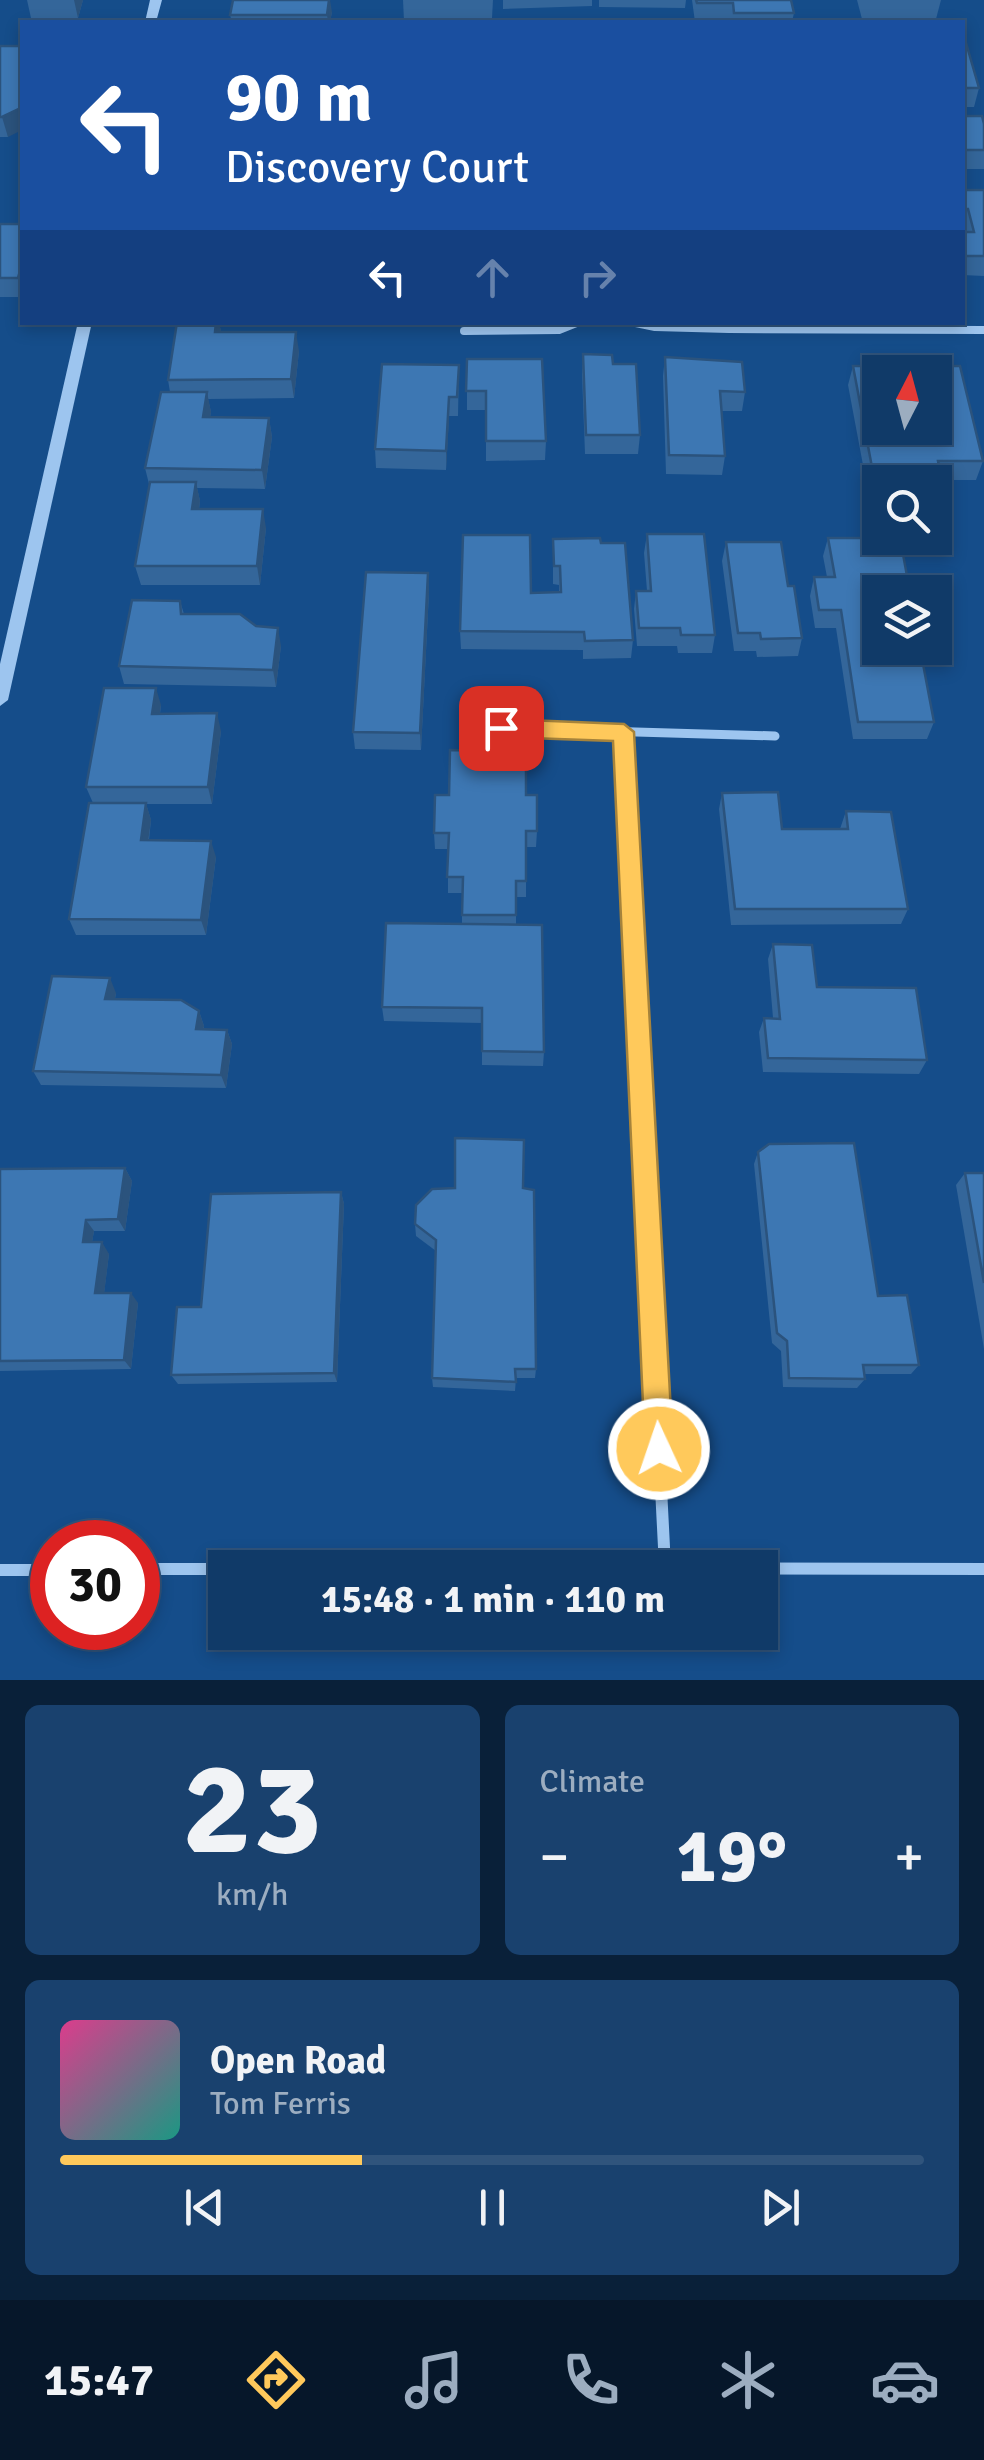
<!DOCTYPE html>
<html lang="en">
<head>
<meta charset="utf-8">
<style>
	body { margin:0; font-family:Signika,sans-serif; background:#19416e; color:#f1f3f6; height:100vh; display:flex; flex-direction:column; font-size:38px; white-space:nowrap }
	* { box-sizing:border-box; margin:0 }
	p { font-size:32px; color:#9cadc0 }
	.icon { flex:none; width:55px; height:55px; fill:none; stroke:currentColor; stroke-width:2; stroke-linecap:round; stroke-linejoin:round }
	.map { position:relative; height:1680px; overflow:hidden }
	.side { display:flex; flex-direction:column; gap:25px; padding:25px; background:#092039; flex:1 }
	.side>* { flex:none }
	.guide { position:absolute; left:20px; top:20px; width:945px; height:305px; border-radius:0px; box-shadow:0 5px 15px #0003,0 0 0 2px #30547c; background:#1a4fa0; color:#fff; overflow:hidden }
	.needle { width:65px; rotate:6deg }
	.tools { position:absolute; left:862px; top:355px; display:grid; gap:20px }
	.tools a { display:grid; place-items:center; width:90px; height:90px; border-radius:0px; background:#103a68; box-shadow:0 5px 15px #0003,0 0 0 2px #30547c; font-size:50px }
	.speed { position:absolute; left:30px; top:1520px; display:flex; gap:20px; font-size:50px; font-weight:700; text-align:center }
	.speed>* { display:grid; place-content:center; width:130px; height:130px; border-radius:50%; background:#103a68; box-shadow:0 5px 15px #0003,0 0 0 2px #30547c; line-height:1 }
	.speed .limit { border:15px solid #d22; background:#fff; color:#111 }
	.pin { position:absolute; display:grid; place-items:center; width:85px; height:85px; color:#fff; margin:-42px; border-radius:20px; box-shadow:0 5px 15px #0006 }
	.me { position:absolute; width:110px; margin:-55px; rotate:357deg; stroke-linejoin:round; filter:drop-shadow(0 0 8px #0008) }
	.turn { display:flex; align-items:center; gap:35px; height:210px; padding:0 40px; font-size:45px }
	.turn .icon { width:130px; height:130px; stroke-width:2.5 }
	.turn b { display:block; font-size:70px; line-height:85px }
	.lanes { display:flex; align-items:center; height:95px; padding:0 40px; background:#0003; justify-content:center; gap:50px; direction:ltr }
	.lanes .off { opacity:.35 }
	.big { font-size:75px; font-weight:700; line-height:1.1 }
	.side .widget { flex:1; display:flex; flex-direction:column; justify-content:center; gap:15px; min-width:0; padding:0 35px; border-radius:15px; background:#19416e }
	.side .dial { align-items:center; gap:0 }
	.dial b { font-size:130px; line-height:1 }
	.song { display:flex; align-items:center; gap:30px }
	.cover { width:120px; height:120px; border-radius:15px; background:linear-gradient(135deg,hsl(330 70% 55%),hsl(170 70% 35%)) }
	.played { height:10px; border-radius:5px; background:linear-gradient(90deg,#ffc95b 35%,#30547c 35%) }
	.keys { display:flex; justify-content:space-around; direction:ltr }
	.heat { display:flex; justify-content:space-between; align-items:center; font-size:55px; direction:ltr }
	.side .tiles { flex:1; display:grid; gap:25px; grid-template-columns:1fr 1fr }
	.widget:last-child { grid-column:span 2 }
	.trip { position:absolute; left:208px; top:1550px; width:570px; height:100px; border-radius:0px; background:#103a68; box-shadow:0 5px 15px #0003,0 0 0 2px #30547c; font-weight:700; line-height:100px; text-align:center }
	.menu { display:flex; height:160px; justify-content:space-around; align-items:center; background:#06172a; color:#9cadc0 }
	.menu .icon { width:70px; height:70px }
	.menu .current { color:#ffc95b }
	.menu b { font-size:45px; color:#f1f3f6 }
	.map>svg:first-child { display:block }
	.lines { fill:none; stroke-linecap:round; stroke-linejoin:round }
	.minor-far2 { stroke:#9dc5ef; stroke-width:8 }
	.minor-far1 { stroke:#9dc5ef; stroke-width:9 }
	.minor { stroke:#9dc5ef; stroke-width:12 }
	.tertiary { fill:#9dc5ef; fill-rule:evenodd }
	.wall { fill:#34669a }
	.shaded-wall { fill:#2b537d }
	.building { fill:#3d77b3; stroke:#2b537d; stroke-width:2.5; fill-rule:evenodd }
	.route { fill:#ffc95b; stroke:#a6833b; stroke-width:2.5 }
</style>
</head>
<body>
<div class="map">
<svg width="984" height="1680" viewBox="0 0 984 1680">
	<rect width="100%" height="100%" fill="#154d8a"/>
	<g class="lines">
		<g class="minor-far2">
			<polyline points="631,322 655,327 729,329 984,330"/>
			<polyline points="464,331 559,330 579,322"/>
		</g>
		<g class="minor-far1">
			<polyline points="501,728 775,736"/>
			<polyline points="623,733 635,977"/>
		</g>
		<g class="minor">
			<polyline points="635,975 665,1567"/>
			<polyline points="496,1568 984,1569"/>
			<polyline points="138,1569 225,1569"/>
			<polyline points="0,1570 52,1570"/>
		</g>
		<g class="tertiary">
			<polygon points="150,0 162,0 156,22 145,22"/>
			<polygon points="78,322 92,322 8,700 0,706 0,664"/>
		</g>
	</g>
	<g class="wall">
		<polygon points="27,0 83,0 78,18 31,18"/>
		<polygon points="403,0 493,0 492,18 404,21"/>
		<polygon points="503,0 592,0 592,6 503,9"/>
		<polygon points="599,0 686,0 685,8 599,7"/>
		<polygon points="692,0 791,0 794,13 792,22 695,22"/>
		<polygon points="857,0 941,0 936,19 862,19"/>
		<polygon points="332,12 330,22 232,22 230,15"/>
		<polygon points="962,29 979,88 974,107 962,107"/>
		<polygon points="0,46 8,137 0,137"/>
		<polygon points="962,116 984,124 984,169 962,169"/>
		<polygon points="962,190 984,190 984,276 962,275"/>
		<rect x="0" y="224" width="22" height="73"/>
		<polygon points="177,322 219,322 221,332 299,351 294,398 208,399 211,412 210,417 269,418 272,437 265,489 197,488 200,501 199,509 266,528 260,585 141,585 135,566 149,484 145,468 170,392 168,380"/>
		<polygon points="583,354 613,364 640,435 638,454 585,454 582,374"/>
		<polygon points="665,357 745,392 742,411 722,411 725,456 722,475 666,474 663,376"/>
		<polygon points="467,359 546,441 545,460 486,461 486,410 467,410"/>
		<polygon points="459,365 458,416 449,416 446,470 376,468 375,449"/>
		<polygon points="853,366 983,461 976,480 941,480 935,497 935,482 880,482 880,497 869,497 848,385"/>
		<polygon points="647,534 715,635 712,653 678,653 677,646 637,646 634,609 636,591 647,591 644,553"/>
		<polygon points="828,538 934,722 927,739 853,739 836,628 815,628 810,596 814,577 827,577 823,556"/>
		<polygon points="553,539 601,543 633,640 631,658 583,659 583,650 461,649 460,631 531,593 559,592 559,585 553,584"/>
		<polygon points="726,542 788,586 802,638 798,656 757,657 756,651 734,651 722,561"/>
		<polygon points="428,573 429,592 421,750 355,749 353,732"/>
		<polygon points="180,601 184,614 281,646 276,687 124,684 119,666"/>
		<polygon points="161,705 160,714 221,731 212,804 146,804 151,820 149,840 216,857 206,935 76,935 69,919 93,803 86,787"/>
		<polygon points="722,793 782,829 840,829 846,811 908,909 901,924 731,925 719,809"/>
		<polygon points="526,795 537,831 536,847 526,847 526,897 516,897 516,924 544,1052 543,1066 482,1065 482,1023 384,1021 382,1007 462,924 462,893 448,893 448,849 435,849 434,833"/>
		<polygon points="773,944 817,987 927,1060 919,1074 763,1072 759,1032 764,1018 773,1018 768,959"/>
		<polygon points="116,993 115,999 199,1011 204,1026 204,1029 227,1030 232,1044 226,1088 41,1085 33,1071"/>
		<polygon points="758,1152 878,1296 919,1365 911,1374 864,1374 865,1379 857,1388 783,1387 781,1351 772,1343 754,1164"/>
		<polygon points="125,1168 132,1181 125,1231 94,1231 92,1242 109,1254 104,1293 138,1303 131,1369 0,1371 0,1169"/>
		<polygon points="965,1173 984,1173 984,1349 956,1185"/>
		<polygon points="523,1188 536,1369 535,1378 516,1378 515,1391 433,1387 432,1378 436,1251 416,1236 415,1224"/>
		<polygon points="341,1192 344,1204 337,1382 178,1384 171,1375 201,1307"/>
	</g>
	<g class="shaded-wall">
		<polygon points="74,0 83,0 78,18"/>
		<polygon points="329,0 330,0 332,12 330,22 328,22 327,15"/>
		<polygon points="22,100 22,130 8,137 2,117"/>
		<polygon points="22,263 22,291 18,278"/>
		<polygon points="216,322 219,322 221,331 215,332"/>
		<polygon points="296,332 299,351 294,398 291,379"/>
		<polygon points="207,392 211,412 207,436 203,417"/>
		<polygon points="449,397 449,416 446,470 446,451"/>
		<polygon points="269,418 272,437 265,489 262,470"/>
		<polygon points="196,482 200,501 197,528 192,509"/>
		<polygon points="263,509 266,528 260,585 257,566"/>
		<polygon points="428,573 429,592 421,750 420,733"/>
		<polygon points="278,628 281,646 276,687 273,670"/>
		<polygon points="156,688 161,705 157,731 152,714"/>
		<polygon points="217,713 221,731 212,804 208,787"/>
		<polygon points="146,803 151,820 146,857 141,840"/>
		<polygon points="211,841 216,857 206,935 201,920"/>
		<polygon points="110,978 116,993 112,1014 105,999"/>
		<polygon points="199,1011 204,1026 201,1043 196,1029"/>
		<polygon points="227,1030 232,1044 226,1088 221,1075"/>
		<polygon points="125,1168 132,1181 125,1231 118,1219"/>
		<polygon points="341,1192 344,1204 337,1382 334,1373"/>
		<polygon points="86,1220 94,1231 90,1254 83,1242"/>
		<polygon points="102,1242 109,1254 103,1303 95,1293"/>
		<polygon points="131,1293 138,1303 131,1369 124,1360"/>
	</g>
	<g class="building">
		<polygon points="233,0 329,0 327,15 230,15"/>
		<polygon points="696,0 791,0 794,13 734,13 733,3 697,3"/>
		<polygon points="962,29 979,88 962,88"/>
		<polygon points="0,46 22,46 21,108 2,117 0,117"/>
		<polygon points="962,116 982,116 984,124 984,150 962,150"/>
		<polygon points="962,190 984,190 984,256 962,256 962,232 974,232 968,209 962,209"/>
		<polygon points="0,224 22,224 22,263 18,278 0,278"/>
		<polygon points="177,322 216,322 215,332 296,332 291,379 168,380"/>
		<polygon points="583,354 612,355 613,364 636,364 640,435 586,435"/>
		<polygon points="665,357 742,362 745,392 720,391 725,456 669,455"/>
		<polygon points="467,359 542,359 546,441 486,441 486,391 466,391"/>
		<polygon points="382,364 459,365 457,397 449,397 446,451 375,449"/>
		<path d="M 853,366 L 960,366 L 983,461 L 938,461 L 941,478 L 874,478 ZM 880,372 L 935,372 L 935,428 L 880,428 Z"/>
		<polygon points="161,392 207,392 203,417 269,418 262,470 145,468"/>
		<polygon points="150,482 196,482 192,509 263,509 257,566 135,566"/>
		<polygon points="647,534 704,534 715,635 681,635 680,628 639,628 636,591 651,591"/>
		<polygon points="463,535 530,535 531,593 561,592 560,566 554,566 553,539 600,538 601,543 625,543 633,640 585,641 584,632 460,631"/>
		<polygon points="828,538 900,538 910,592 880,592 880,648 920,648 934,722 858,722 841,610 819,610 814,577 835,577"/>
		<polygon points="726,542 781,542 788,586 794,586 802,638 761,639 760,633 738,633"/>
		<polygon points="366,572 428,573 420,733 353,732"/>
		<polygon points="132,600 180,601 181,614 240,614 256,626 278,628 273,670 119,666"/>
		<polygon points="104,688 156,688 152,714 217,713 208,787 86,787"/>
		<polygon points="450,750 526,751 526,795 537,795 537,831 526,831 526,881 516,881 516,915 462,915 463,877 447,877 449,833 434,833 435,795 449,795"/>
		<polygon points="778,792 782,829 848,829 846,811 891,812 908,909 735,909 722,793"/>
		<polygon points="89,803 146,803 141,840 211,841 201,920 69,919"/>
		<polygon points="386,923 542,925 544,1052 482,1051 482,1008 382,1007"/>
		<polygon points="773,944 812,945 817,987 916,988 927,1060 768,1058 764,1018 780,1019"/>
		<polygon points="52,976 110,978 105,999 181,1000 199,1011 196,1029 227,1030 221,1075 33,1071"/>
		<polygon points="455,1138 524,1140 523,1188 534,1190 536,1369 515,1369 516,1382 432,1378 436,1240 415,1224 416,1205 432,1189 455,1188"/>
		<polygon points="854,1143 878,1296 907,1295 919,1365 863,1365 865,1379 789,1378 787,1341 777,1333 758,1152 769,1144"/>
		<polygon points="125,1168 118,1219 86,1220 83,1242 102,1242 95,1293 131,1293 124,1360 0,1361 0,1169"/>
		<polygon points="965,1173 984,1173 984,1283"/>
		<polygon points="341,1192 334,1373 171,1375 177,1307 201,1307 211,1194"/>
	</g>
	<polygon class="route" points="501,719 624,724 634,732 673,1449 669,1459 659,1463 649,1459 645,1449 613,741 501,737 490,728"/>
</svg>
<div class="tools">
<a><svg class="needle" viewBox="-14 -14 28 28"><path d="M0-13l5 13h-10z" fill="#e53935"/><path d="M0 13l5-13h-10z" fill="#9cadc0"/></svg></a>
<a><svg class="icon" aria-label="search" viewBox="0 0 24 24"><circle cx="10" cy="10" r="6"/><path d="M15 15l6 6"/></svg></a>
<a><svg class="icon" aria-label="layers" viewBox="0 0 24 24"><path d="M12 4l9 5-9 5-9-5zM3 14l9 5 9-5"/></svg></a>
</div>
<div class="speed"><div class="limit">30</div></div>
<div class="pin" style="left:501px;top:728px;background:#d93025"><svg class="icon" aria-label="arrive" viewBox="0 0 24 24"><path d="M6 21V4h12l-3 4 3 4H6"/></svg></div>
<svg class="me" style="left:659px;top:1449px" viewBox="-20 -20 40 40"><circle r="17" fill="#ffc95b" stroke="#fff" stroke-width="3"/><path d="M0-11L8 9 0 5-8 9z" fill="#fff"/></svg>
<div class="trip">15:48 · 1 min · 110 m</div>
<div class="guide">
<div class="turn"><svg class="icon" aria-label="left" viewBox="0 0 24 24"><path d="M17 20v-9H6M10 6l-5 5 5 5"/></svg><div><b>90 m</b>Discovery Court</div></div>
<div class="lanes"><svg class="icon" aria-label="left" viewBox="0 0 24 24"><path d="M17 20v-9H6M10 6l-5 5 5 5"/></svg><svg class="icon off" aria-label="ahead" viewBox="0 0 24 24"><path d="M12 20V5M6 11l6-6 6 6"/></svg><svg class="icon off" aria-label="right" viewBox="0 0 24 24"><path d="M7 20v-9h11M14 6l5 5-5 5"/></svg></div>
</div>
</div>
<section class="side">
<div class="tiles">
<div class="widget dial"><b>23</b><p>km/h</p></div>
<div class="widget"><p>Climate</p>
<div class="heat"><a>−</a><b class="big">19°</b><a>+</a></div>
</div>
<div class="widget">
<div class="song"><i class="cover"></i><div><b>Open Road</b><p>Tom Ferris</p></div></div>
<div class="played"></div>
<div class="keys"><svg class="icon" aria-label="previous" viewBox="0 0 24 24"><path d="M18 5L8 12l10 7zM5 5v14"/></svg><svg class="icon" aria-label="pause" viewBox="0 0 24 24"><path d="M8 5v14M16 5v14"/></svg><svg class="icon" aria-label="next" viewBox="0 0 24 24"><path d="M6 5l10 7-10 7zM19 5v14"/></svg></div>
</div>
</div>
</section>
<nav class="menu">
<b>15:47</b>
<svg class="icon current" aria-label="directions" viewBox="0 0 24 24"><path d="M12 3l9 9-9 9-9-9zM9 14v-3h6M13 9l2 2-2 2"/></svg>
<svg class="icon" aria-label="music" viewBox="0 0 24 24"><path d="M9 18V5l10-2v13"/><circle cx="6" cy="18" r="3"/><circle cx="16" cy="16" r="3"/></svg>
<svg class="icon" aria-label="phone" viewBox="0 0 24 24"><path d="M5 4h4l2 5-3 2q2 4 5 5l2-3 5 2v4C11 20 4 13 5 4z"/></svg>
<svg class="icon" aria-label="climate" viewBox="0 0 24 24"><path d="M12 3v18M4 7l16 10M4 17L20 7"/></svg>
<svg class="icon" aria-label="car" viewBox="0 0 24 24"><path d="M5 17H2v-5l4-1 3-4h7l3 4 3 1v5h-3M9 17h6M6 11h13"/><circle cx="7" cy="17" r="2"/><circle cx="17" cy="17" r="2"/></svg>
</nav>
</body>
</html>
